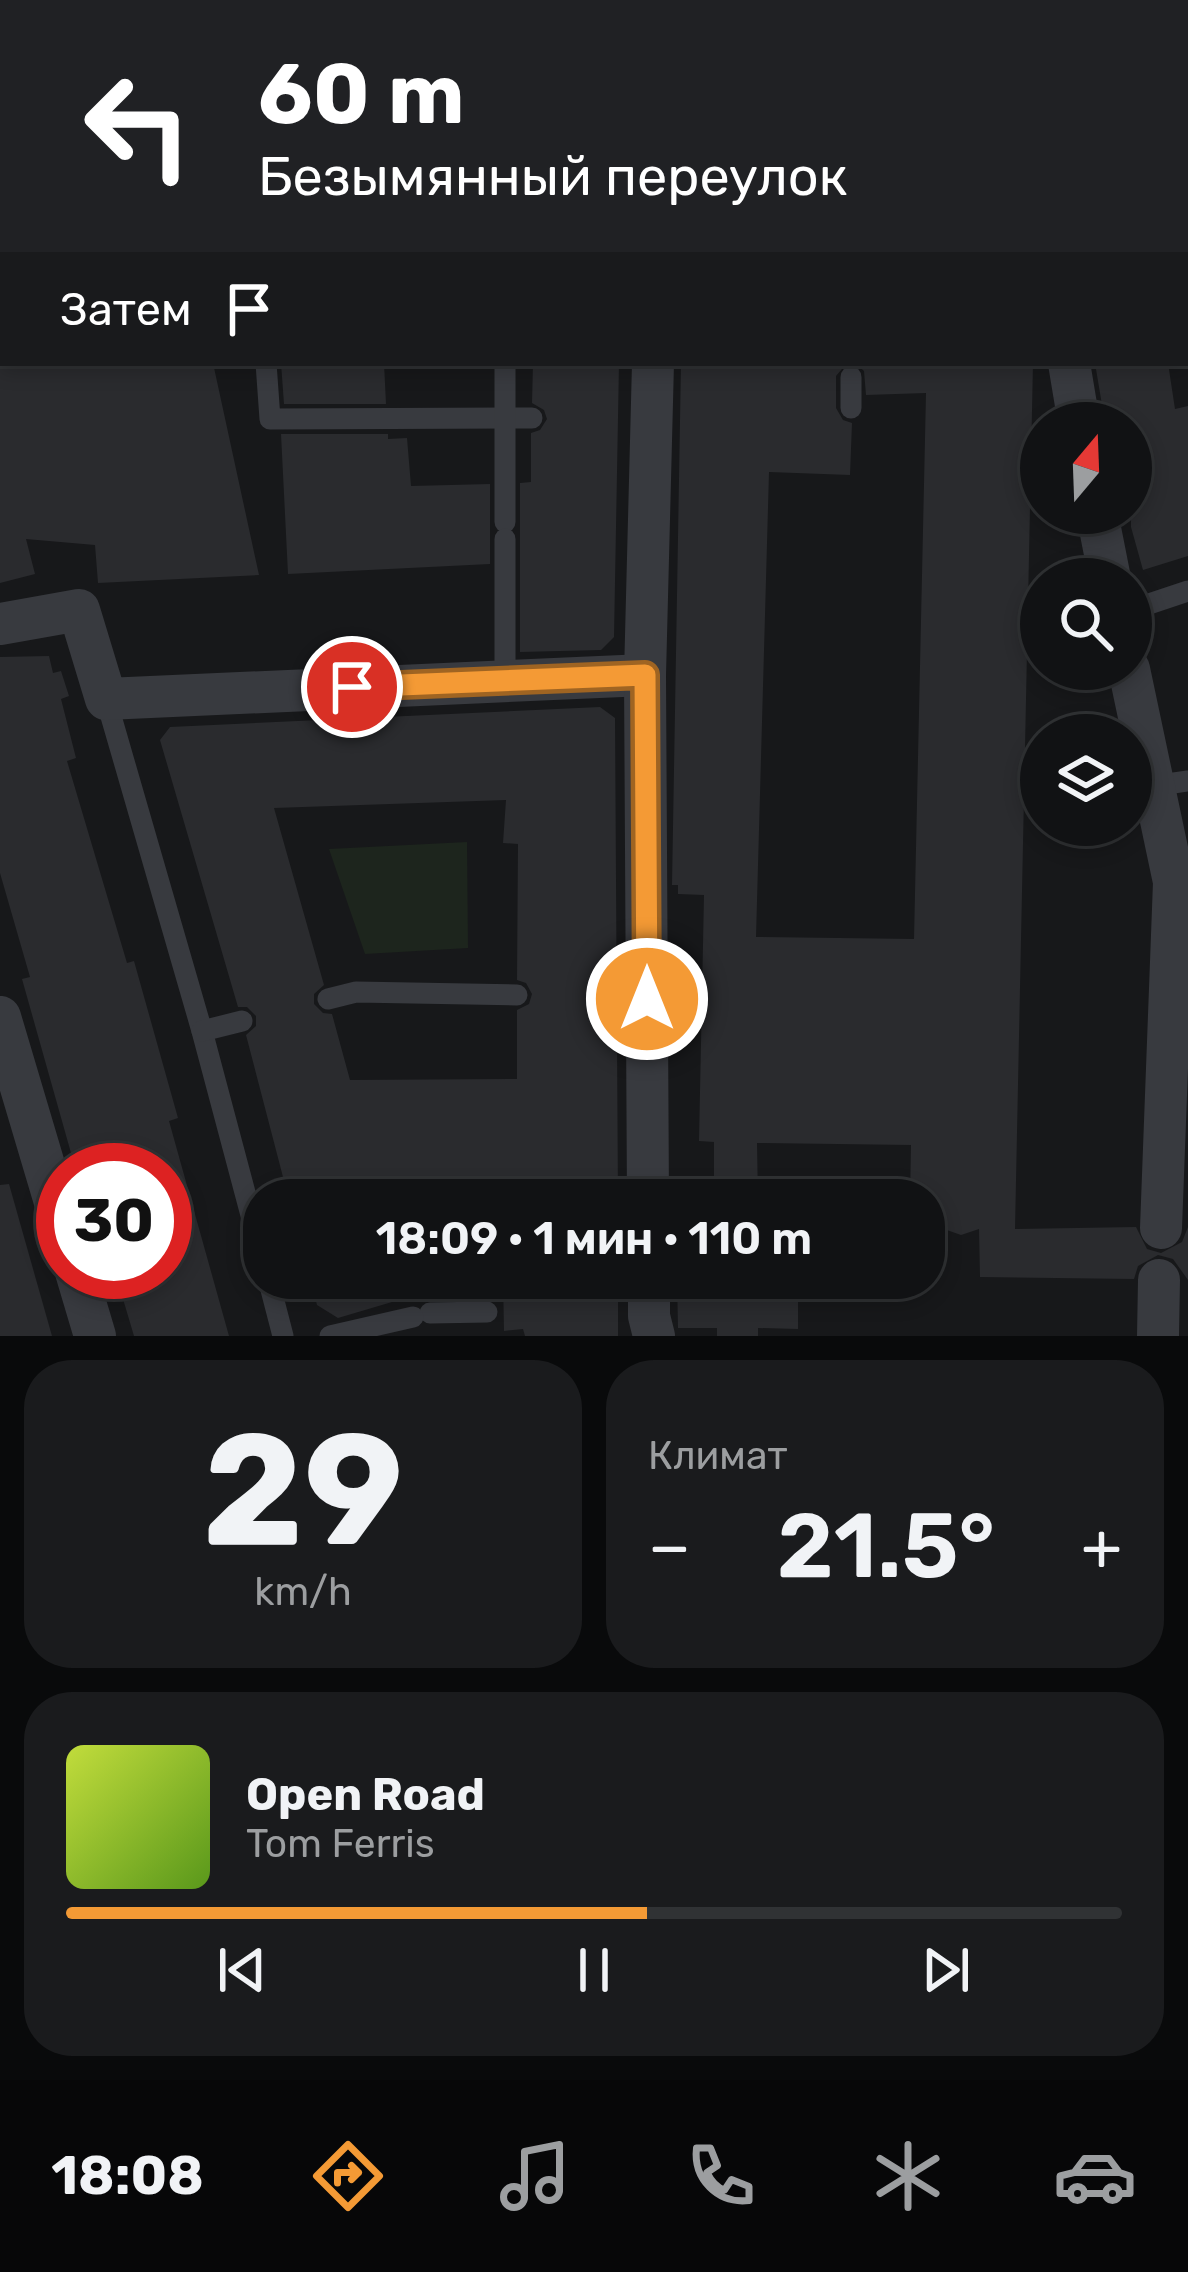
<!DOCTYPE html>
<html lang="ru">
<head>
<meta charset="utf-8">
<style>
	body { margin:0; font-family:Rubik,sans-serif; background:#1a1b1d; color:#f1f3f6; height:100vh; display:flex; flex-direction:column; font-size:45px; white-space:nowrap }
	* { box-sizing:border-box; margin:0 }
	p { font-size:39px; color:#9c9ea0 }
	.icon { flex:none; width:66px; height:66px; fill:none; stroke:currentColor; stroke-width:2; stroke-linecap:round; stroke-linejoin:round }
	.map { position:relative; height:1336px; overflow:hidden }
	.sheet { display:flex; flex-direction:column; gap:24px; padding:24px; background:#090a0b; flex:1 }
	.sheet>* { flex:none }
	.guide { position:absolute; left:0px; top:0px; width:1188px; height:366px; box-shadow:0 6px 18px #0003,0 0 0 3px #303234; background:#202124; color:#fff; overflow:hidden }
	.needle { width:78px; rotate:19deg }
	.buttons { position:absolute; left:1020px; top:402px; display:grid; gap:24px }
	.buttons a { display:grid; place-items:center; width:132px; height:132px; border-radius:50%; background:#111214; box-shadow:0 6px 18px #0003,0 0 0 3px #303234; font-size:60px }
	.speed { position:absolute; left:36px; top:1143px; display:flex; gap:24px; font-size:60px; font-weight:700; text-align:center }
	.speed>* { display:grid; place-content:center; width:156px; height:156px; border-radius:50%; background:#111214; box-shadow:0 6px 18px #0003,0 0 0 3px #303234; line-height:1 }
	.speed .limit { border:18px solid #d22; background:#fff; color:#111 }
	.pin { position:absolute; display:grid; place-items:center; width:102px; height:102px; color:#fff; margin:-51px; border:6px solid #fff; border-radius:50%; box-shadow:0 3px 12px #0007 }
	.me { position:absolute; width:132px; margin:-66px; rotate:0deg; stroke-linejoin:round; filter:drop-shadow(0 0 9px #0008) }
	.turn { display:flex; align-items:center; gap:42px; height:252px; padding:0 60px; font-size:54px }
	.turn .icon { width:156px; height:156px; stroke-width:2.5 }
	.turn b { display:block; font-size:84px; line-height:102px }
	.then { display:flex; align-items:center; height:114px; padding:0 60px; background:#0003; gap:24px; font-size:45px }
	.big { font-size:90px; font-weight:600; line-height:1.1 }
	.sheet .widget { flex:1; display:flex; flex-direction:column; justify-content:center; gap:18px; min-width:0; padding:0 42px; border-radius:48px; background:#1a1b1d }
	.sheet .dial { align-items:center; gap:0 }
	.dial b { font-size:156px; line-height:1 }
	.song { display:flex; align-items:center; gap:36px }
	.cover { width:144px; height:144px; border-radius:18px; background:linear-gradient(135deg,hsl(70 70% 55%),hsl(90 70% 35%)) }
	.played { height:12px; border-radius:6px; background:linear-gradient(90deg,#f49a35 55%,#303234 55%) }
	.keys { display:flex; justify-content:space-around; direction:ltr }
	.heat { display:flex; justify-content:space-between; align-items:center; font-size:66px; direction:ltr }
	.sheet .tiles { flex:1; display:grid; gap:24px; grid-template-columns:1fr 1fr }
	.widget:last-child { grid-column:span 2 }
	.trip { position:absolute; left:243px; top:1179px; width:702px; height:120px; border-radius:48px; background:#111214; box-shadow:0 6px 18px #0003,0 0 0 3px #303234; font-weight:600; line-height:120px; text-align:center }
	.dock { display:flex; height:192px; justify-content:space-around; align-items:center; background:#070708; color:#9c9ea0 }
	.dock .icon { width:84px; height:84px }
	.dock .on { color:#f49a35 }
	.dock b { font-size:54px; color:#f1f3f6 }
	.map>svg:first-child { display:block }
	.green { fill:#1d251d }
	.building { fill:#2a2b2e; fill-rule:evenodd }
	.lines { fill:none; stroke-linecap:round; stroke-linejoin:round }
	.service { stroke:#383a3f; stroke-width:21 }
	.minor { stroke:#383a3f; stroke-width:42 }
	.tertiary { stroke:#383a3f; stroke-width:54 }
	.route-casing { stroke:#9f6422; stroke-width:30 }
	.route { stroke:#f49a35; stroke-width:21 }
</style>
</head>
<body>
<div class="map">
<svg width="1188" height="1336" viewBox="0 0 1188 1336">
	<rect width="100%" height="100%" fill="#17181a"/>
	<polygon class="green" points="467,842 468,948 365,954 329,849"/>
	<g class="building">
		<polygon points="0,363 213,363 259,575 98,583 95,545 26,539 35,574 0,583"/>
		<polygon points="281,363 384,363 386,404 284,404"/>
		<polygon points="533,363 619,363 614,637 601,650 520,652 520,483 531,482 531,433 540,430 547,419 544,410 532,403"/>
		<polygon points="681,363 847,363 836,376 836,408 843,420 852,423 850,475 769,472 756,937 914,939 926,393 866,395 864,371 855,363 1033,363 1015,1229 1136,1227 1147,1249 1161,1253 1182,1242 1188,1227 1188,1280 1173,1259 1158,1255 1138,1266 1134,1279 980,1277 979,1229 961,1235 924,1222 924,1200 910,1200 911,1145 757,1143 758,1200 714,1200 714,1142 699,1141 704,895 678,894 678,885 672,885"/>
		<polygon points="1095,363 1168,363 1175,409 1188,406 1188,556 1143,570 1131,527 1131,423 1105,423"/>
		<polygon points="281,434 388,434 388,439 407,438 411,486 490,484 490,564 288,574"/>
		<polygon points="49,656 53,673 61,671 69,696 61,699 76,758 67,761 127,963 134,961 178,1118 169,1121 229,1336 134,1336 115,1272 165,1272 165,1170 85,1170 79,1152 71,1153 22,979 30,977 0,873 0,657"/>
		<path d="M 600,707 L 615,718 L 618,1200 L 289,1200 L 246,1035 L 256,1026 L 256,1016 L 247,1007 L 238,1007 L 160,740 L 170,727 ZM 506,800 L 503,843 L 518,844 L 517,980 L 526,983 L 532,994 L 529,1004 L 517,1010 L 517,1079 L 350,1080 L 332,1014 L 323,1013 L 314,1004 L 314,994 L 324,985 L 274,808 Z"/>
		<polygon points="9,1184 52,1336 0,1336 0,1185"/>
		<polygon points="310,1278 445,1278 446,1286 338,1318 317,1305"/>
		<polygon points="503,1278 618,1278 618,1336 525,1336 523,1329 504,1331"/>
		<polygon points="677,1278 798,1278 798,1329 758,1328 758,1336 717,1336 717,1328 678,1328"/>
	</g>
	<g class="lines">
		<g class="service">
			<polyline points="1185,145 1188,145"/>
			<polyline points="266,363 270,419 532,418"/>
			<polyline points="851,408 851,377"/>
			<polyline points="505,522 505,363"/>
			<polyline points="1131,610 1188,591"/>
			<polyline points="505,681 505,539"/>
			<polyline points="106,699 202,1031 264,1264"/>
			<polyline points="1153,786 1188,781"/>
			<polyline points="328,999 356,992 517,995"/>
			<polyline points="202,1031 242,1021"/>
			<polyline points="268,1278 283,1336"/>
			<polyline points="430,1313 487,1312"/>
			<polyline points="330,1336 413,1317"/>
		</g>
		<g class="minor">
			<polyline points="623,0 624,3"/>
			<polyline points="1032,0 1032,3"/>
			<polyline points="1069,363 1079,423"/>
			<polyline points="1097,513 1110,579"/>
			<polyline points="0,624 79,610 106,699 645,675"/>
			<polyline points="1129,669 1174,882 1161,1228"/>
			<polyline points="0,1017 63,1229"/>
			<polyline points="648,1200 645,675 653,363"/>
			<polyline points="76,1272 95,1336"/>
			<polyline points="649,1278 649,1316 654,1336"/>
			<polyline points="1158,1336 1159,1280"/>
		</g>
		<g class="tertiary">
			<polyline points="758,3 768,0"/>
			<polyline points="0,149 3,149"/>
		</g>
	</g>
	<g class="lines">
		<defs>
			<polyline id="route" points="352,687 645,675 647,999"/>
		</defs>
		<use href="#route" class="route-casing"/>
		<use href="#route" class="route"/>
	</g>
</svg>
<div class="buttons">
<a><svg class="needle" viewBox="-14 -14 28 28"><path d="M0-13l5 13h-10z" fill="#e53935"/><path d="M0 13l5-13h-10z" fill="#9c9ea0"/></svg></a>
<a><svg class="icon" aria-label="search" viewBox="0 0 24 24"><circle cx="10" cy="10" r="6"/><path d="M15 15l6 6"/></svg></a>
<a><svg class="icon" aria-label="layers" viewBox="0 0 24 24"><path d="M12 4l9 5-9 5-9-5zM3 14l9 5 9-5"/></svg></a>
</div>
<div class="speed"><div class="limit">30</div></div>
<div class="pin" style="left:352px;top:687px;background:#d93025"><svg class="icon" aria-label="arrive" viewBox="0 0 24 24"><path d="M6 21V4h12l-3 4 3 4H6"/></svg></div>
<svg class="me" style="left:647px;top:999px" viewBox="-20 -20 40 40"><circle r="17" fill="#f49a35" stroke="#fff" stroke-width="3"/><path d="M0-11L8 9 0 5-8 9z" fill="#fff"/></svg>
<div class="trip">18:09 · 1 мин · 110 m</div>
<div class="guide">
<div class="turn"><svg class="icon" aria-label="left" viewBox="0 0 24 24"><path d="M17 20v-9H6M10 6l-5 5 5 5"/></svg><div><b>60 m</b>Безымянный переулок</div></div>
<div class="then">Затем<svg class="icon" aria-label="arrive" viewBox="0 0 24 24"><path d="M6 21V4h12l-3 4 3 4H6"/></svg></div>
</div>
</div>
<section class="sheet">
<div class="tiles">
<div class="widget dial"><b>29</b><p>km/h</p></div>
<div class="widget"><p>Климат</p>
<div class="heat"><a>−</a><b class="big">21.5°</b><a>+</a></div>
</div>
<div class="widget">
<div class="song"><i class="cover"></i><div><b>Open Road</b><p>Tom Ferris</p></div></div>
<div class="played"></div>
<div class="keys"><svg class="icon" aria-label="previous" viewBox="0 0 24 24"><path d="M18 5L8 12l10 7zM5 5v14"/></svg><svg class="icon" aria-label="pause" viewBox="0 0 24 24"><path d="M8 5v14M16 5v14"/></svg><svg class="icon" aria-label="next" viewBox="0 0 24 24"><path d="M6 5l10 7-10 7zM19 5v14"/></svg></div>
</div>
</div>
</section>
<nav class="dock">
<b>18:08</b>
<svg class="icon on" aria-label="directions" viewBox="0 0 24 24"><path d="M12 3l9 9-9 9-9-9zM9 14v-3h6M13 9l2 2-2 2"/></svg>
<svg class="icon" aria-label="music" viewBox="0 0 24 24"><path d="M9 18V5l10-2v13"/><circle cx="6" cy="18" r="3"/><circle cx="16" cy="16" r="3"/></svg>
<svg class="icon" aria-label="phone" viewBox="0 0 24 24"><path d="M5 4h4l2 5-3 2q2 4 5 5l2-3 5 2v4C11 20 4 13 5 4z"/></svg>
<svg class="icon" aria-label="climate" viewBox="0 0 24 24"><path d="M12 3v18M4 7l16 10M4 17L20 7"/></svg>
<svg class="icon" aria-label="car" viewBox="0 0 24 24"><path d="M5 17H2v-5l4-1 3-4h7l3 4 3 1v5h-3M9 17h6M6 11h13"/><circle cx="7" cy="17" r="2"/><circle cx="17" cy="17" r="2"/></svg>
</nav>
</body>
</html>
